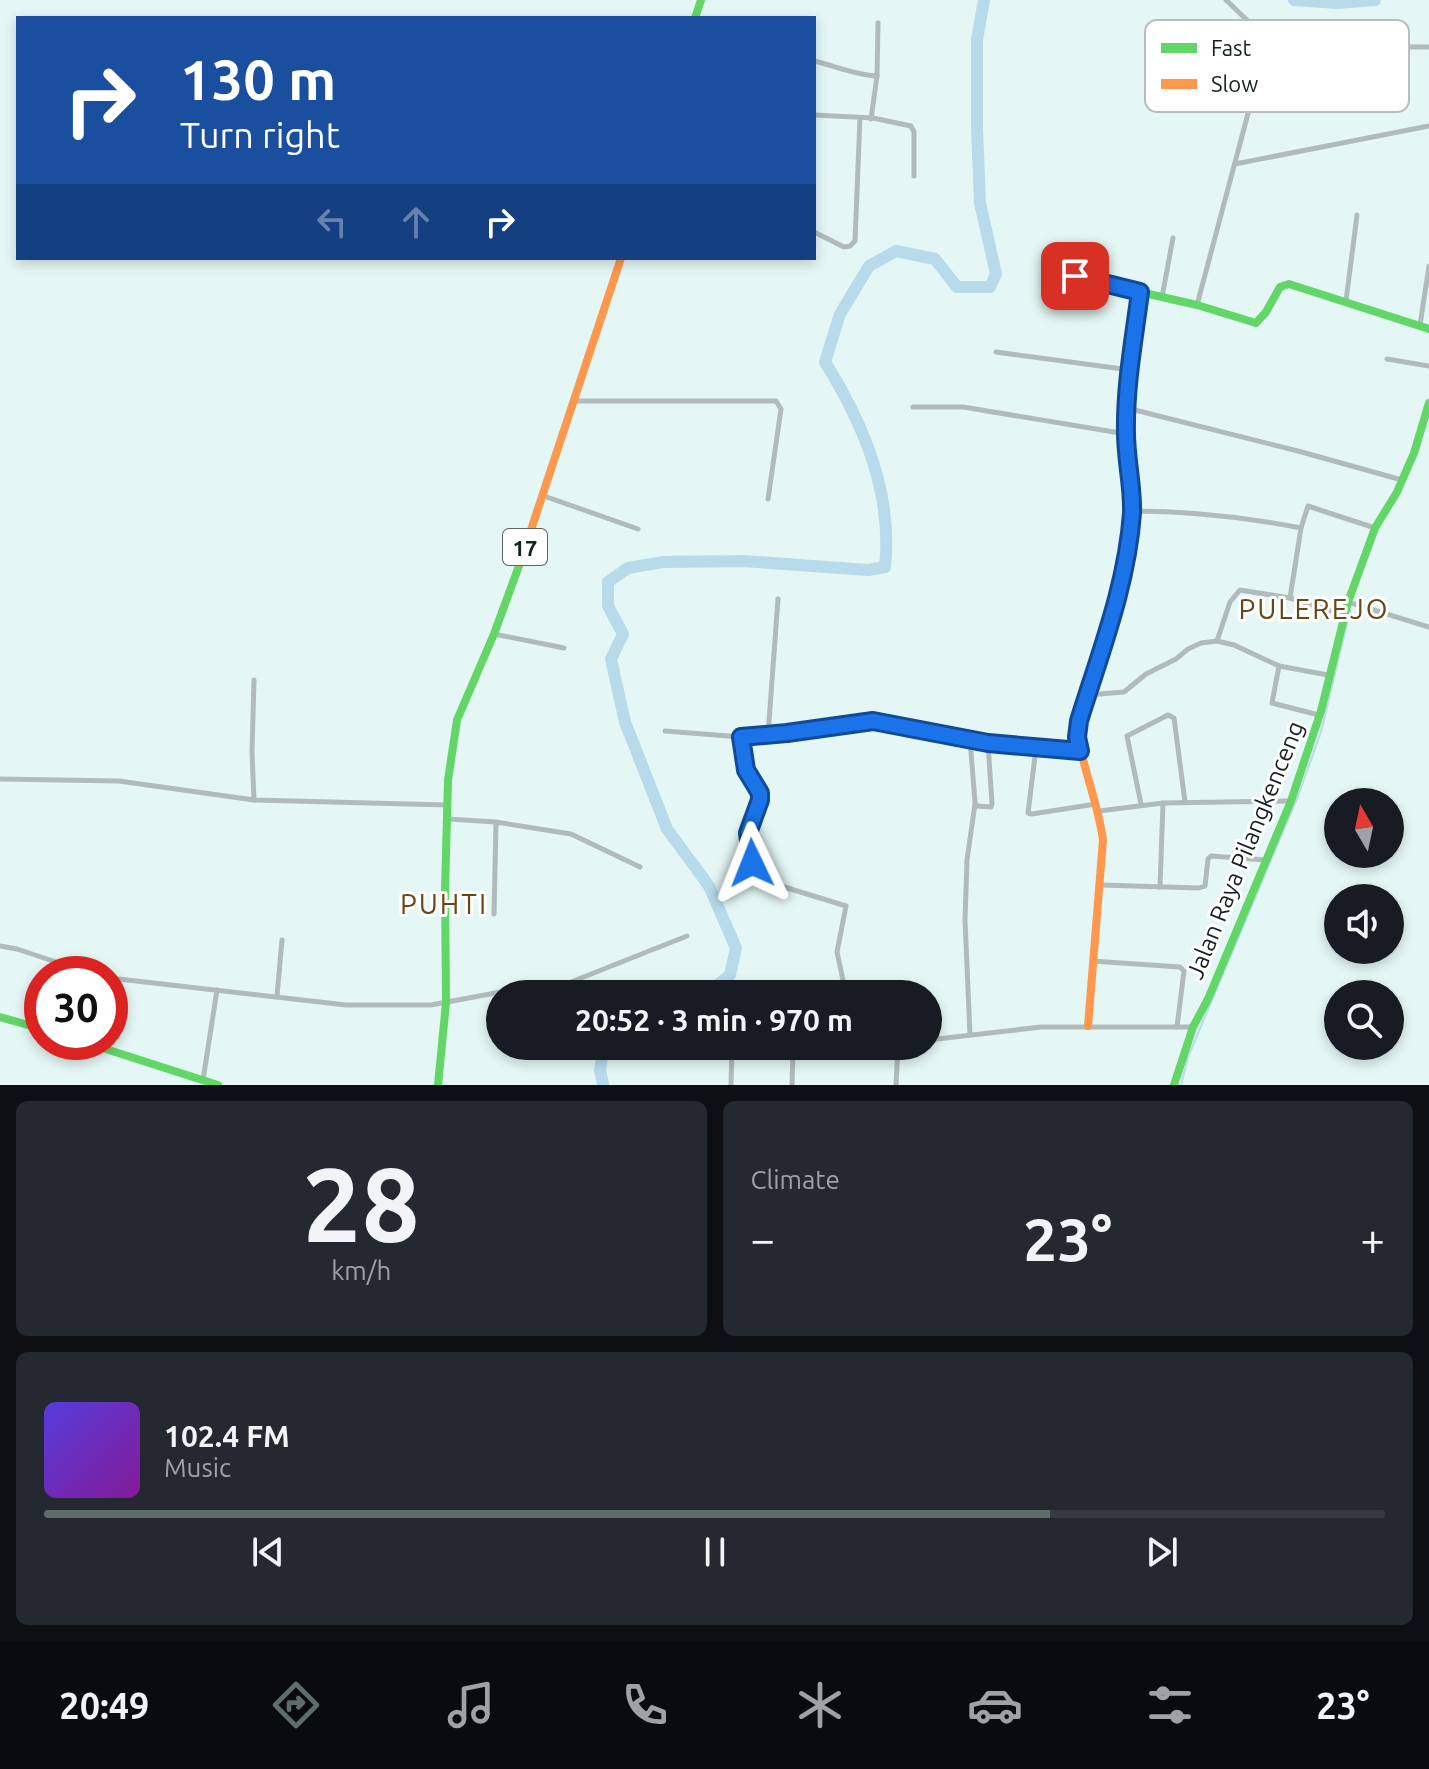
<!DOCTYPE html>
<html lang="en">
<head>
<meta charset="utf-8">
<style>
	body { margin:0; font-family:Ubuntu,sans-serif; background:#242831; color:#f1f3f6; height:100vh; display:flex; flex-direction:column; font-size:30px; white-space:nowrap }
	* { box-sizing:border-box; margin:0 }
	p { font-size:26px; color:#9ea1a6 }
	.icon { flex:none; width:44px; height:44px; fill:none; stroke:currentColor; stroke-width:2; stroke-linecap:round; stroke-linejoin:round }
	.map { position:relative; height:1085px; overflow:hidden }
	.panel { display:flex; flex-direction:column; gap:16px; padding:16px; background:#0d0f14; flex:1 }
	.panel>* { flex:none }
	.top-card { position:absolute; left:16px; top:16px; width:800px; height:244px; border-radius:0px; box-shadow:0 4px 12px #0003; background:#1a4fa0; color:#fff; overflow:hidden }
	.needle { width:52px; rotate:351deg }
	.controls { position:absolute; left:1324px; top:788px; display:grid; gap:16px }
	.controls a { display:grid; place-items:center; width:80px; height:80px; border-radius:50%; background:#171b24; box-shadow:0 4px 12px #0003; font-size:40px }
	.speed { position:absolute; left:24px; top:956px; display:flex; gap:16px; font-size:40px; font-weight:700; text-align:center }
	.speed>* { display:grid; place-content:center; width:104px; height:104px; border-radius:50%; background:#171b24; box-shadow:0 4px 12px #0003; line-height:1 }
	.speed .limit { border:12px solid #d22; background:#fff; color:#111 }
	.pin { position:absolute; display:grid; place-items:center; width:68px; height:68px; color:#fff; margin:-34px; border-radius:16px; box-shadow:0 4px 12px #0006 }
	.me { position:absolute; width:88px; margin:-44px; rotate:358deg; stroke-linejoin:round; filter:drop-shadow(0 0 6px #0008) }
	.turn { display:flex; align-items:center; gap:28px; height:168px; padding:0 32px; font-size:36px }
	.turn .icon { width:104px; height:104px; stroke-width:2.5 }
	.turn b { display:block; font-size:56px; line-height:68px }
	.lanes { display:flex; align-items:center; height:76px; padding:0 32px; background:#0003; justify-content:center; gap:40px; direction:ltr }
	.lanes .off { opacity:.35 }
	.big { font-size:60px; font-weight:700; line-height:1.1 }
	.panel .widget { flex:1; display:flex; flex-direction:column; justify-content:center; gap:12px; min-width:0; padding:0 28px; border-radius:12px; background:#242831 }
	.panel .dial { align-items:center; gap:0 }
	.dial b { font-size:104px; line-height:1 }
	.song { display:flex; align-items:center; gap:24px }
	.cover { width:96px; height:96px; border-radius:12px; background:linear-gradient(135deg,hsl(250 70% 55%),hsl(290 70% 35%)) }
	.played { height:8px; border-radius:4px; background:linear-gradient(90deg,#5d6d6a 75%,#363941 75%) }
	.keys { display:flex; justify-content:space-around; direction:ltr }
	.heat { display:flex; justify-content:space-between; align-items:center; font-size:44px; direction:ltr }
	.panel .tiles { flex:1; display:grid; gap:16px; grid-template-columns:1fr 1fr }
	.widget:last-child { grid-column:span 2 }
	.trip { position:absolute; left:486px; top:980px; width:456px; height:80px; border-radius:40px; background:#171b24; box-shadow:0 4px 12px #0003; font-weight:700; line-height:80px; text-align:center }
	.tabs { display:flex; height:128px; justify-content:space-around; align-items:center; background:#090b0e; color:#9ea1a6 }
	.tabs .icon { width:56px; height:56px }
	.tabs .current { color:#5d6d6a }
	.tabs b { font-size:36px; color:#f1f3f6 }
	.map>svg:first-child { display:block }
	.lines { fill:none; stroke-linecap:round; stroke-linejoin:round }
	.stream { stroke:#b7dbea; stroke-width:2 }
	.river { stroke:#b7dbea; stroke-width:12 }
	.street { stroke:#b1bbbc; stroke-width:5 }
	.fast { stroke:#63d668; stroke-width:8 }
	.slow { stroke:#ff974d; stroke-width:8 }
	.route-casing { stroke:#114b97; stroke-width:20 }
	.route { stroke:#1a73e8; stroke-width:14 }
	.labels { text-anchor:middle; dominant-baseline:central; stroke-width:6; stroke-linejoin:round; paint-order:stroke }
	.shield { fill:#fff; stroke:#5b6463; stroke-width:2 }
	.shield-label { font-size:22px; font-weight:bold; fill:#152220 }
	.street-label { font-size:24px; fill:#152220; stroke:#fff }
	.quarter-label { font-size:28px; letter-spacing:2px; fill:#694613; stroke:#fff }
	.key { fill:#fff; stroke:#b9bdbc; stroke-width:2 }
	.key-label { font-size:22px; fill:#152220 }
</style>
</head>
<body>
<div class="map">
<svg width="1429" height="1085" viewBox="0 0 1429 1085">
	<rect width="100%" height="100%" fill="#e4f7f4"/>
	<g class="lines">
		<polyline class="stream" points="1181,1085 1188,1057 1298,796 1321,732 1350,611"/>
		<g class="river">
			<polyline points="1294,0 1338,3 1375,0"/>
			<path d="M 707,994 L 730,975 L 736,948 L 709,886 L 667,829 L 625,722 L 611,659 L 623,634 L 608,606 L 608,582 L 628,568 L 663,562 L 743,561 L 868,570 L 885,567 C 893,493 863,423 825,362 L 840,314 L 869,266 L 896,251 L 935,259 L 957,287 L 990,287 L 996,274 L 980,203 L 977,128 L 977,40 L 984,0"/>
			<polyline points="603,1085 600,1070 603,1052 613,1046"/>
		</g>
		<g class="street">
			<polyline points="1226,0 1250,23 1266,46"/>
			<path d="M 814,61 C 836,66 855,75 877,76"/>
			<polyline points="814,115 873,118 911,126 914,132 914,176"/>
			<polyline points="871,119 877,76 878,23"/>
			<polyline points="1235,164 1429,126"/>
			<polyline points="814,232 844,247 850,246 855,241 860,118"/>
			<polyline points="1075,276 1139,292"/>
			<polyline points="1162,297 1173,238"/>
			<polyline points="1346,301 1357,215"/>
			<polyline points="1197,305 1266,46 1429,47"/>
			<polyline points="1420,325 1429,266"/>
			<polyline points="996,352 1130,370"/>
			<polyline points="1387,359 1429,366"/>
			<polyline points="575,401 776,401 781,409 768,499"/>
			<polyline points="913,407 963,407 1126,434"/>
			<polyline points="1127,408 1298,451 1402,480"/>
			<polyline points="544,496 638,529"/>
			<path d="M 1132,511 C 1188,511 1245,517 1301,528"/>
			<polyline points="1290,598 1301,528 1308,506 1375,528"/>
			<polyline points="1348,602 1429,627"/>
			<polyline points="494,634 564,648"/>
			<polyline points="1217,641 1230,602 1240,590 1290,598 1344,615"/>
			<polyline points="1279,666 1272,703 1319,715"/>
			<polyline points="1088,695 1124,692 1146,674 1176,659 1188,649 1201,643 1217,641 1234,645 1279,666 1328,675"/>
			<polyline points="665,731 741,737 787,733 873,721 988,743 1080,751"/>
			<polyline points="768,735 778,599"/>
			<polyline points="741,737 746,770 760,793 760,800 751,821 748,847 757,874 768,882 846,906 837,952 846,994"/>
			<polyline points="970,740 975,802 977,806 991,807 992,804 988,743"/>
			<polyline points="1036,748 1028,813 1032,814 1096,804"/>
			<polyline points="0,779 119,781 254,800 447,805"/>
			<polyline points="254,800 252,752 254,680"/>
			<polyline points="1141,804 1127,736 1168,715 1174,718 1185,802"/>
			<polyline points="1099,811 1163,803 1290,801"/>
			<polyline points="448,819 496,822 571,834 640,867"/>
			<polyline points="1101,885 1199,888 1205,886 1208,859 1211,856 1266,860"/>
			<polyline points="1160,887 1163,803"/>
			<polyline points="494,914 496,823"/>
			<polyline points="0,946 17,949 92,974"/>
			<polyline points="1092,961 1180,967 1184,971 1177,1027"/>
			<polyline points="110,978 346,1005 431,1005 506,991 566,984 687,936"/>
			<polyline points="277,996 282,940"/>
			<polyline points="970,1035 965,920 967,860 975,804"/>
			<polyline points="928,1040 1041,1027 1193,1027"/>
			<polyline points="858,1046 866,1046"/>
			<polyline points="203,1080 217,990"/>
			<polyline points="731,1085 732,1048"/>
			<polyline points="792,1085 793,1048"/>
			<polyline points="896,1085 898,1046"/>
		</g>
		<g class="fast">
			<polyline points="695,18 701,0"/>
			<polyline points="1121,584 1132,511 1126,434 1140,292 1197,305 1256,323 1266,312 1280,287 1289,284 1429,329"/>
			<polyline points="0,1017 42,1029"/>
			<polyline points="84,1042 218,1085"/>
			<polyline points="438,1085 446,1003 445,890 448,780 457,720 494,634 520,563"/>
			<polyline points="1174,1085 1193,1027 1208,999 1291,801 1321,711 1348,602 1375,528 1397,492 1414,453 1429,403"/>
		</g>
		<g class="slow">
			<polyline points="520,563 621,258"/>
			<path d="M 1088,1026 L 1103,840 C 1098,803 1083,769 1077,732 L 1121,584"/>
		</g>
	</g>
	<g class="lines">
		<defs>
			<path id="route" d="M 752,863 L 748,833 L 760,800 L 760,793 L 746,770 L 741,737 L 787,733 L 873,721 L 988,743 L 1080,751 L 1077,737 L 1079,721 C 1100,653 1127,585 1132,513 C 1133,487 1126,460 1126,433 C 1125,386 1134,339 1140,292 L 1075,276"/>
		</defs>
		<use href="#route" class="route-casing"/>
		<use href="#route" class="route"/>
	</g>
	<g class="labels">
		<rect class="shield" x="503" y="529" width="44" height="36" rx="6"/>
		<g class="shield-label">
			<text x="525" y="547">17</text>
		</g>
		<g class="street-label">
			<text transform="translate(1245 850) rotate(-68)">Jalan Raya Pilangkenceng</text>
		</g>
		<g class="quarter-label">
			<text x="1314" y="608">PULEREJO</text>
			<text x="444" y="903">PUHTI</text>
		</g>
	</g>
	<rect x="1145" y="20" width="264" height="92" rx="12" class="key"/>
	<rect x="1161" y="43" width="36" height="10" fill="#63d668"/>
	<rect x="1161" y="79" width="36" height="10" fill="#ff974d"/>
	<g class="key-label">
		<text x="1211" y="56">Fast</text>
		<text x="1211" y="92">Slow</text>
	</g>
</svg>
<div class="controls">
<a><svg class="needle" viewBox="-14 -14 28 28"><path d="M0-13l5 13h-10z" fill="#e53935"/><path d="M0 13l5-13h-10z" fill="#9ea1a6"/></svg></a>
<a><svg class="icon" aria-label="sound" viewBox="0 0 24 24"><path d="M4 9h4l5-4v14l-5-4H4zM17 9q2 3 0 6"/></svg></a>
<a><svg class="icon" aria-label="search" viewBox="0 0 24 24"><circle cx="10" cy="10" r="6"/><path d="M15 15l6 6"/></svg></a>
</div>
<div class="speed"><div class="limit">30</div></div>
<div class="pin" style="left:1075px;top:276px;background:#d93025"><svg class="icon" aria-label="arrive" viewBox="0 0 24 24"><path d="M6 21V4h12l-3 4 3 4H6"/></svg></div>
<svg class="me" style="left:752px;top:863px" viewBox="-20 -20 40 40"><path d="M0-17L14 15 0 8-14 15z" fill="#1a73e8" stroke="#fff" stroke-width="4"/></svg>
<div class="trip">20:52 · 3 min · 970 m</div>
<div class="top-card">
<div class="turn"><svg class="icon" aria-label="right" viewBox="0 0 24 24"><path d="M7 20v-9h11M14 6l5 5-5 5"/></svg><div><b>130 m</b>Turn right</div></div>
<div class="lanes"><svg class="icon off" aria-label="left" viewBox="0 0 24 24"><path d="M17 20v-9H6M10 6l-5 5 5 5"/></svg><svg class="icon off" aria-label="ahead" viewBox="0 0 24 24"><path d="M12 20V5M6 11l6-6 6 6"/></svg><svg class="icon" aria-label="right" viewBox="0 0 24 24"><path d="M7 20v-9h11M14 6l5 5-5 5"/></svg></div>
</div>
</div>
<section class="panel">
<div class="tiles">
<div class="widget dial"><b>28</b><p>km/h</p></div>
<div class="widget"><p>Climate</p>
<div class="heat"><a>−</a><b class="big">23°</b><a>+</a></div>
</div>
<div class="widget">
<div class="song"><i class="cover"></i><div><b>102.4 FM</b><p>Music</p></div></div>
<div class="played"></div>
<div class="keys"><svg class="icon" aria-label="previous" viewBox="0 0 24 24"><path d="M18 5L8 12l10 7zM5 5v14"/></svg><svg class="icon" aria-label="pause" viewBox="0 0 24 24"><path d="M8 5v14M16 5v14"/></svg><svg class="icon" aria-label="next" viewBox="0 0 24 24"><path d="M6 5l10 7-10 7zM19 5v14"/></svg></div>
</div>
</div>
</section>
<nav class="tabs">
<b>20:49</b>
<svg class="icon current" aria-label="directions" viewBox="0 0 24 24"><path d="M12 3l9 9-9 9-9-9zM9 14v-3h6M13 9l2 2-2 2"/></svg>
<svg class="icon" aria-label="music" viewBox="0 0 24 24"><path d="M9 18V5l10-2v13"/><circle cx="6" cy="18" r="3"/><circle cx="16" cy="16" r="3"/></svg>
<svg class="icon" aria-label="phone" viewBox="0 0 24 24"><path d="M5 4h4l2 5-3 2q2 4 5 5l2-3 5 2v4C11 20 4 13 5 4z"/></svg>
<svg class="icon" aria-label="climate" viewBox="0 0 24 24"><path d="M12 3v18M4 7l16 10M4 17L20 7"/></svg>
<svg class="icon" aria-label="car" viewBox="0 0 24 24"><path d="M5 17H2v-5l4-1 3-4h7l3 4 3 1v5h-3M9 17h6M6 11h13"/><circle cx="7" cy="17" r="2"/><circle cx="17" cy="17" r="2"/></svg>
<svg class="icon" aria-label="filters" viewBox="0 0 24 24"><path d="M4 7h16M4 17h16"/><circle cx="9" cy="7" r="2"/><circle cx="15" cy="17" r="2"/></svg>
<b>23°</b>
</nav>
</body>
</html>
